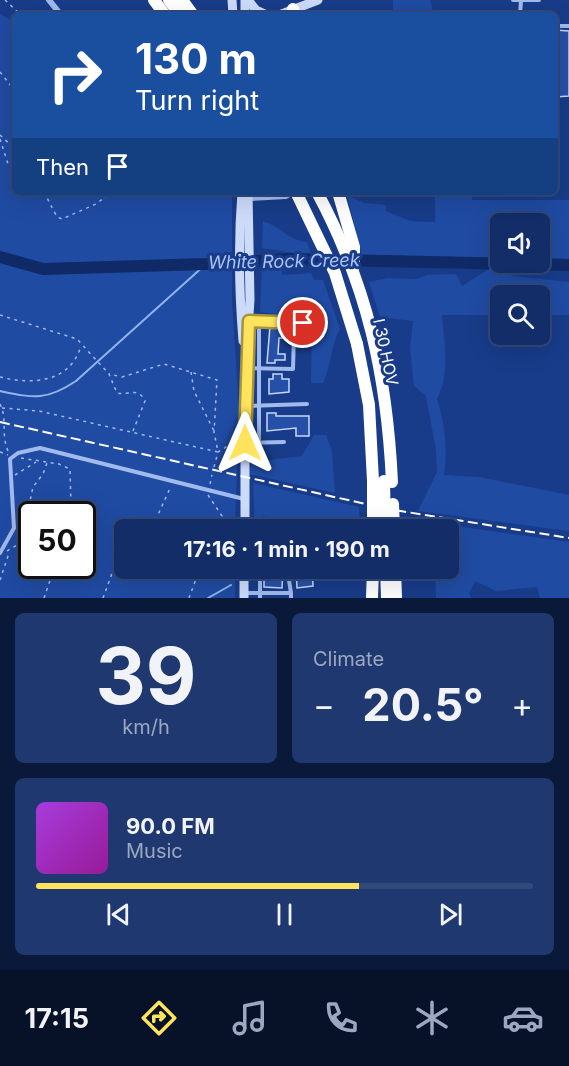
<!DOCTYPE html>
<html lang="en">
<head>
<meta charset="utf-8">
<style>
	body { margin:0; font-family:Inter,sans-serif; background:#1f3970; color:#f1f3f6; height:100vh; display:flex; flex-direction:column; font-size:22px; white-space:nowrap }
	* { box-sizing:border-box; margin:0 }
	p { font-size:20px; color:#9ca8c0 }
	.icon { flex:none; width:33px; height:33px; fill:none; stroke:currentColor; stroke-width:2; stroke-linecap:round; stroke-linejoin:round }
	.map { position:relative; height:598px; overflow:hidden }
	.panel { display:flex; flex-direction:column; gap:15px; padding:15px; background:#0a1939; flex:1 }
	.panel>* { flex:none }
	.hud { position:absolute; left:12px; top:12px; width:546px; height:183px; border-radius:9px; box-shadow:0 6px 24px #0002,0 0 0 2px #31497b; background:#1a4fa0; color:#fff; overflow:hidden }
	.controls { position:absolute; left:490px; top:213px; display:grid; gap:12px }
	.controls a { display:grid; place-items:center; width:60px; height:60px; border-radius:9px; background:#122d67; box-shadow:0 6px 24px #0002,0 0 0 2px #31497b; font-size:30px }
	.speed { position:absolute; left:18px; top:501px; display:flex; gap:12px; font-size:30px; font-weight:700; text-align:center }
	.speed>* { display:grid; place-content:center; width:78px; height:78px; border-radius:50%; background:#122d67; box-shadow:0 6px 24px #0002,0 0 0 2px #31497b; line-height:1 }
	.speed .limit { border:3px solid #111; border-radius:9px; background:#fff; color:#111 }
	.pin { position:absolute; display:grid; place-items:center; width:51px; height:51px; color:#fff; margin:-26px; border:3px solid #fff; border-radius:50%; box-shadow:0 2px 6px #0007 }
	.me { position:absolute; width:66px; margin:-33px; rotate:0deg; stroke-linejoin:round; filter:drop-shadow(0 0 4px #0008) }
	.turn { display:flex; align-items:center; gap:21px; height:126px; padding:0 24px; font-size:27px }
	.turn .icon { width:78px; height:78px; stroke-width:2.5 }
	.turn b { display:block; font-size:42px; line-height:51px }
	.then { display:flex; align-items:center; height:57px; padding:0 24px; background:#0003; gap:12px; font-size:22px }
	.big { font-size:45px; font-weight:700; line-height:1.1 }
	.panel .widget { flex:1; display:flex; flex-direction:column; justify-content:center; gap:9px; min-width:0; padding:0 21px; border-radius:9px; background:#1f3970 }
	.panel .dial { align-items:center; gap:0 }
	.dial b { font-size:78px; line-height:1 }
	.song { display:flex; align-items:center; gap:18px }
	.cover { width:72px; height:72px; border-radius:9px; background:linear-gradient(135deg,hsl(280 70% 55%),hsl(300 70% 35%)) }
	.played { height:6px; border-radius:3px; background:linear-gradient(90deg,#ffe35d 65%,#31497b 65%) }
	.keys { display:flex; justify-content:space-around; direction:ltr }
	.heat { display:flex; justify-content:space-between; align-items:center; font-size:33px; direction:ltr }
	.panel .tiles { flex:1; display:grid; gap:15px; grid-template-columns:1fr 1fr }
	.widget:last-child { grid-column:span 2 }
	.trip { position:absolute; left:114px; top:519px; width:345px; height:60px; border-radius:9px; background:#122d67; box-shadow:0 6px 24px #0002,0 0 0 2px #31497b; font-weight:700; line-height:60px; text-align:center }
	.tabs { display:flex; height:96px; justify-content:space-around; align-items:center; background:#071229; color:#9ca8c0 }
	.tabs .icon { width:42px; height:42px }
	.tabs .active { color:#ffe35d }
	.tabs b { font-size:27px; color:#f1f3f6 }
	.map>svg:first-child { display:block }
	.green { fill:#204ba3; fill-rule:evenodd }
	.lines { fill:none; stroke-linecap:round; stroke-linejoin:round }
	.stream { stroke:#92b3f0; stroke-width:2 }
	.river { stroke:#0f2a66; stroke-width:12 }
	.building { fill:#2650a8; stroke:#c6d7fa; stroke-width:1.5 }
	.path { stroke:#a0baee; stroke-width:1.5; stroke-dasharray:3 4.5; stroke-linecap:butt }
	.lane { stroke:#a0baee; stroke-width:4 }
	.street { stroke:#a0baee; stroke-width:6 }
	.secondary { stroke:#cddbfa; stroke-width:9 }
	.highway { stroke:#fff; stroke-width:12 }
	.rail { stroke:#fff; stroke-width:2; stroke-dasharray:10 4.5; stroke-linecap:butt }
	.highway-bridge { stroke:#fff; stroke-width:12 }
	.route-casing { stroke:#a6943c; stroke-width:15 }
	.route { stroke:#ffe35d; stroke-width:10 }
	.labels { text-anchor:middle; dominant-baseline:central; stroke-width:6; stroke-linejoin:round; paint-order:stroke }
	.street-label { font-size:16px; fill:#fff; stroke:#183c89 }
	.water-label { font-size:18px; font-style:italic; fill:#abc4f5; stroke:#183c89 }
</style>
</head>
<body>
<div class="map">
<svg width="569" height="598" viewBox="0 0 569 598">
	<rect width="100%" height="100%" fill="#183c89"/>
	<g class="green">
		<polygon points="393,0 430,0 434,15 393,15"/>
		<path d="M 0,14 L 15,23 L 15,192 L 232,192 L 232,300 L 239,411 L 235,529 L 124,530 L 124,568 L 235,569 L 235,598 L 0,598 ZM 32,514 L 82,514 L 82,566 L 32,566 Z"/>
		<polygon points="435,192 472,192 472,200 569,200 569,259 540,258 540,224 501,224 501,258 362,255 347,195 364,203 386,205 386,211 410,221 435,222"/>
		<path d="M 263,221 C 279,226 290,241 307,242 L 312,256 L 262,248 Z"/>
		<path d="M 263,252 L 281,256 L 282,275 L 311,273 L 314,280 L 323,280 L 340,329 C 330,346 332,364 323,383 L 311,383 L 312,319 L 260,312 Z"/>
		<path d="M 497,268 L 513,276 L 569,282 L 569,315 L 540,315 L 540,296 L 501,296 L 501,315 L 442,315 C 444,344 451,371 437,399 C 445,423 448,450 444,475 L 479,477 L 569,495 L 569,531 L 418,511 L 437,472 L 436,450 L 426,396 L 414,386 L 410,348 L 413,321 L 380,317 L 369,282 L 388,278 L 417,279 L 427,275 L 456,274 L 462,286 L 489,269 Z"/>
		<polygon points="314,435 326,435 332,451 335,493 249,474 252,462 302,456"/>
		<polygon points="253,483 359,507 360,529 313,529 313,527 262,516 261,529 255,529"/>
		<polygon points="404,516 419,521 569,542 569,598 540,598 537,587 496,591 475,581 469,593 471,598 436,598 435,569 448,568 448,530 405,529"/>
	</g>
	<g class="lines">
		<g class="stream">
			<path d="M 0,391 C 34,398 46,401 76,381 L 206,264"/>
			<polyline points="208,598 231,585"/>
		</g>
		<polyline class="river" points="0,257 43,269 206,264 291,259 569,265"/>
	</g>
	<g class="building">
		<polygon points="555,30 569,31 569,96 555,97"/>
		<polygon points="270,326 284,327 283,338 279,338 278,354 285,354 285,360 275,360 275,363 267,363"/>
		<polygon points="273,374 282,374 282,379 289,379 289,392 269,394 269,379 273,379"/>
		<polygon points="267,413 276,413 276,416 309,416 309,436 296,436 296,428 267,431"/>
		<polygon points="257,521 274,521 293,527 293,530 257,530"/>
		<polygon points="264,568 283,568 282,588 264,587"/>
		<polygon points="296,568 312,568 313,586 297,588"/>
	</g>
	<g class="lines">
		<g class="path">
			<polyline points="5,0 21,15"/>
			<polyline points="0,72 15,91"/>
			<polyline points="0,135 15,149"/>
			<polyline points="0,139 8,164 15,170"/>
			<polyline points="44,192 57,217 62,219 96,204 108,195 107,192"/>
			<path d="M 0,315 L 77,339 L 109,374 L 117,393 C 128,396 138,386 145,401 L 133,431"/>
			<polyline points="191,372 194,391 214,431"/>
			<path d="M 0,377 C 32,385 70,383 81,346"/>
			<path d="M 0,404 C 8,419 0,435 9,453"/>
			<polyline points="2,408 39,411 218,452 214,432 217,380 164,364 122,377 109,374"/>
			<polyline points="0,452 8,455"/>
			<polyline points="21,458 59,464 70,469 71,508 67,514"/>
			<polyline points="214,467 218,452 237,440"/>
			<polyline points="15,475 36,462"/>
			<polyline points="210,484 212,475"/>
			<polyline points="208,495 222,516 219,530"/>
			<polyline points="144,530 157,517 171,486"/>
			<polyline points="18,533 24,529 33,487 43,474 47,463"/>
			<polyline points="7,551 17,545 23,531"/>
			<polyline points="0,580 9,553"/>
			<polyline points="44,598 55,566"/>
			<polyline points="103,598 114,568 124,553"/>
			<polyline points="189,598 200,568"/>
		</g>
		<g class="lane">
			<polyline points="513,0 539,0"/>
			<polyline points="520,15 521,0"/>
			<polyline points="555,26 569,26"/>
			<polyline points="250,199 286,197 295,192"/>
			<polyline points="249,321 303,323 308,325 308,342"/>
			<polyline points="246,368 293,369 294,334"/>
			<polyline points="246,406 307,404"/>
			<polyline points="246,443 284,442"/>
			<polyline points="259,443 259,321"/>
			<polyline points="0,553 14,528 10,459 18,453 40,448 244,499"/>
			<polyline points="260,568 260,598"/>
			<polyline points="287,568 291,593"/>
			<polyline points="246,593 291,593 291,598"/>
		</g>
		<polyline class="street" points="49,0 61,15"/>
		<g class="secondary">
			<polyline points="232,0 233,15"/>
			<polyline points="248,0 256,10 267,15"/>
			<polyline points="245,15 245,0"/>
			<polyline points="279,15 318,0"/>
			<path d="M 242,192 C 238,242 239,292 243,341"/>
			<polyline points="245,530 245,371 250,300 248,192"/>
			<polyline points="244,598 244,568"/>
		</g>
		<g class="highway">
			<polyline points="154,0 165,15"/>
			<polyline points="169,0 180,15"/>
			<polyline points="182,0 193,15"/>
			<polyline points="293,9 295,15"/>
			<path d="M 317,192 C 368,287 387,376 392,482"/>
			<polyline points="338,192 354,247 354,266"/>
			<polyline points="357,344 369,405 373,481"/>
			<polyline points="386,568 387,598"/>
			<polyline points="395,568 396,598"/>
			<polyline points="372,598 373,568"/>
		</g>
		<polyline class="rail" points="0,422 388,509 569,538"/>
		<g class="highway-bridge">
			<polyline points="296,192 335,273 357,344"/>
			<polyline points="373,481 373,530"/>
			<polyline points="384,481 385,530"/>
			<polyline points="393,504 394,530"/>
		</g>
	</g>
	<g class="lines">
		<defs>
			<polyline id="route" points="245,443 249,321 303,323"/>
		</defs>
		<use href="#route" class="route-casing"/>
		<use href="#route" class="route"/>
	</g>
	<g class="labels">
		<g class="street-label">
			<text transform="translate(386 352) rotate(78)">I 30 HOV</text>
		</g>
		<g class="water-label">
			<text transform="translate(284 261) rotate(-1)">White Rock Creek</text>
		</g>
	</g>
</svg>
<div class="controls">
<a><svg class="icon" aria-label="sound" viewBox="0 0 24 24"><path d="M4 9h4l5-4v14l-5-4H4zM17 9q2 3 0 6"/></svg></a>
<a><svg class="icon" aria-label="search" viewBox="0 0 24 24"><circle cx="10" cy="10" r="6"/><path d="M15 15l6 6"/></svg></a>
</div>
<div class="speed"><div class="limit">50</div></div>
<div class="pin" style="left:303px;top:323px;background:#d93025"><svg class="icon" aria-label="arrive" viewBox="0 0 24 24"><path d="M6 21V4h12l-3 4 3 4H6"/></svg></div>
<svg class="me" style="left:245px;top:443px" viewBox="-20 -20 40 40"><path d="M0-17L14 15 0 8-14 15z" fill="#ffe35d" stroke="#fff" stroke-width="4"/></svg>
<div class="trip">17:16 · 1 min · 190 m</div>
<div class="hud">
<div class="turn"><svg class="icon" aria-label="right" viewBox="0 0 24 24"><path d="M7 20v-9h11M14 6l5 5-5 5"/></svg><div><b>130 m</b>Turn right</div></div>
<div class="then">Then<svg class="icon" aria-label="arrive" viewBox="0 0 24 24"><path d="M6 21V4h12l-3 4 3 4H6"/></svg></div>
</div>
</div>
<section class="panel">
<div class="tiles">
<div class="widget dial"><b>39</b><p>km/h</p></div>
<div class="widget"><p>Climate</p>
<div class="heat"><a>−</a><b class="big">20.5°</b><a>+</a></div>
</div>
<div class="widget">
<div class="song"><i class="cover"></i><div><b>90.0 FM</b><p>Music</p></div></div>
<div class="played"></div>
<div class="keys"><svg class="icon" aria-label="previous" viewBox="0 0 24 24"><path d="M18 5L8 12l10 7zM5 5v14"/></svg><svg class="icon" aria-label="pause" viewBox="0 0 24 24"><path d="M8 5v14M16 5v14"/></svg><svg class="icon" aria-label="next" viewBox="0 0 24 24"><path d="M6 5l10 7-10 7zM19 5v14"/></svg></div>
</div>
</div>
</section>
<nav class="tabs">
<b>17:15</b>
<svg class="icon active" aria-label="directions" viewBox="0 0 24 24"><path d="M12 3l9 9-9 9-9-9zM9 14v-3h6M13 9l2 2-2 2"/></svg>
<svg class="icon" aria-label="music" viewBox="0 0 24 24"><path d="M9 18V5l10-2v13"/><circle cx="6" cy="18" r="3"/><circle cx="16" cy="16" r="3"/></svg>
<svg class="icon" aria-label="phone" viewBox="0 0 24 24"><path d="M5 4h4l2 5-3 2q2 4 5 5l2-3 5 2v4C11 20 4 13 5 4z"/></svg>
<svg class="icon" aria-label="climate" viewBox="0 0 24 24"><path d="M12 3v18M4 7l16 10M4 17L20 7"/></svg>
<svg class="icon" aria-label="car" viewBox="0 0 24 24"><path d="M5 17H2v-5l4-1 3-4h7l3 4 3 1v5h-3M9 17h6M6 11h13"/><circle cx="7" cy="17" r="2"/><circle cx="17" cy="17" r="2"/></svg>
</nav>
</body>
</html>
